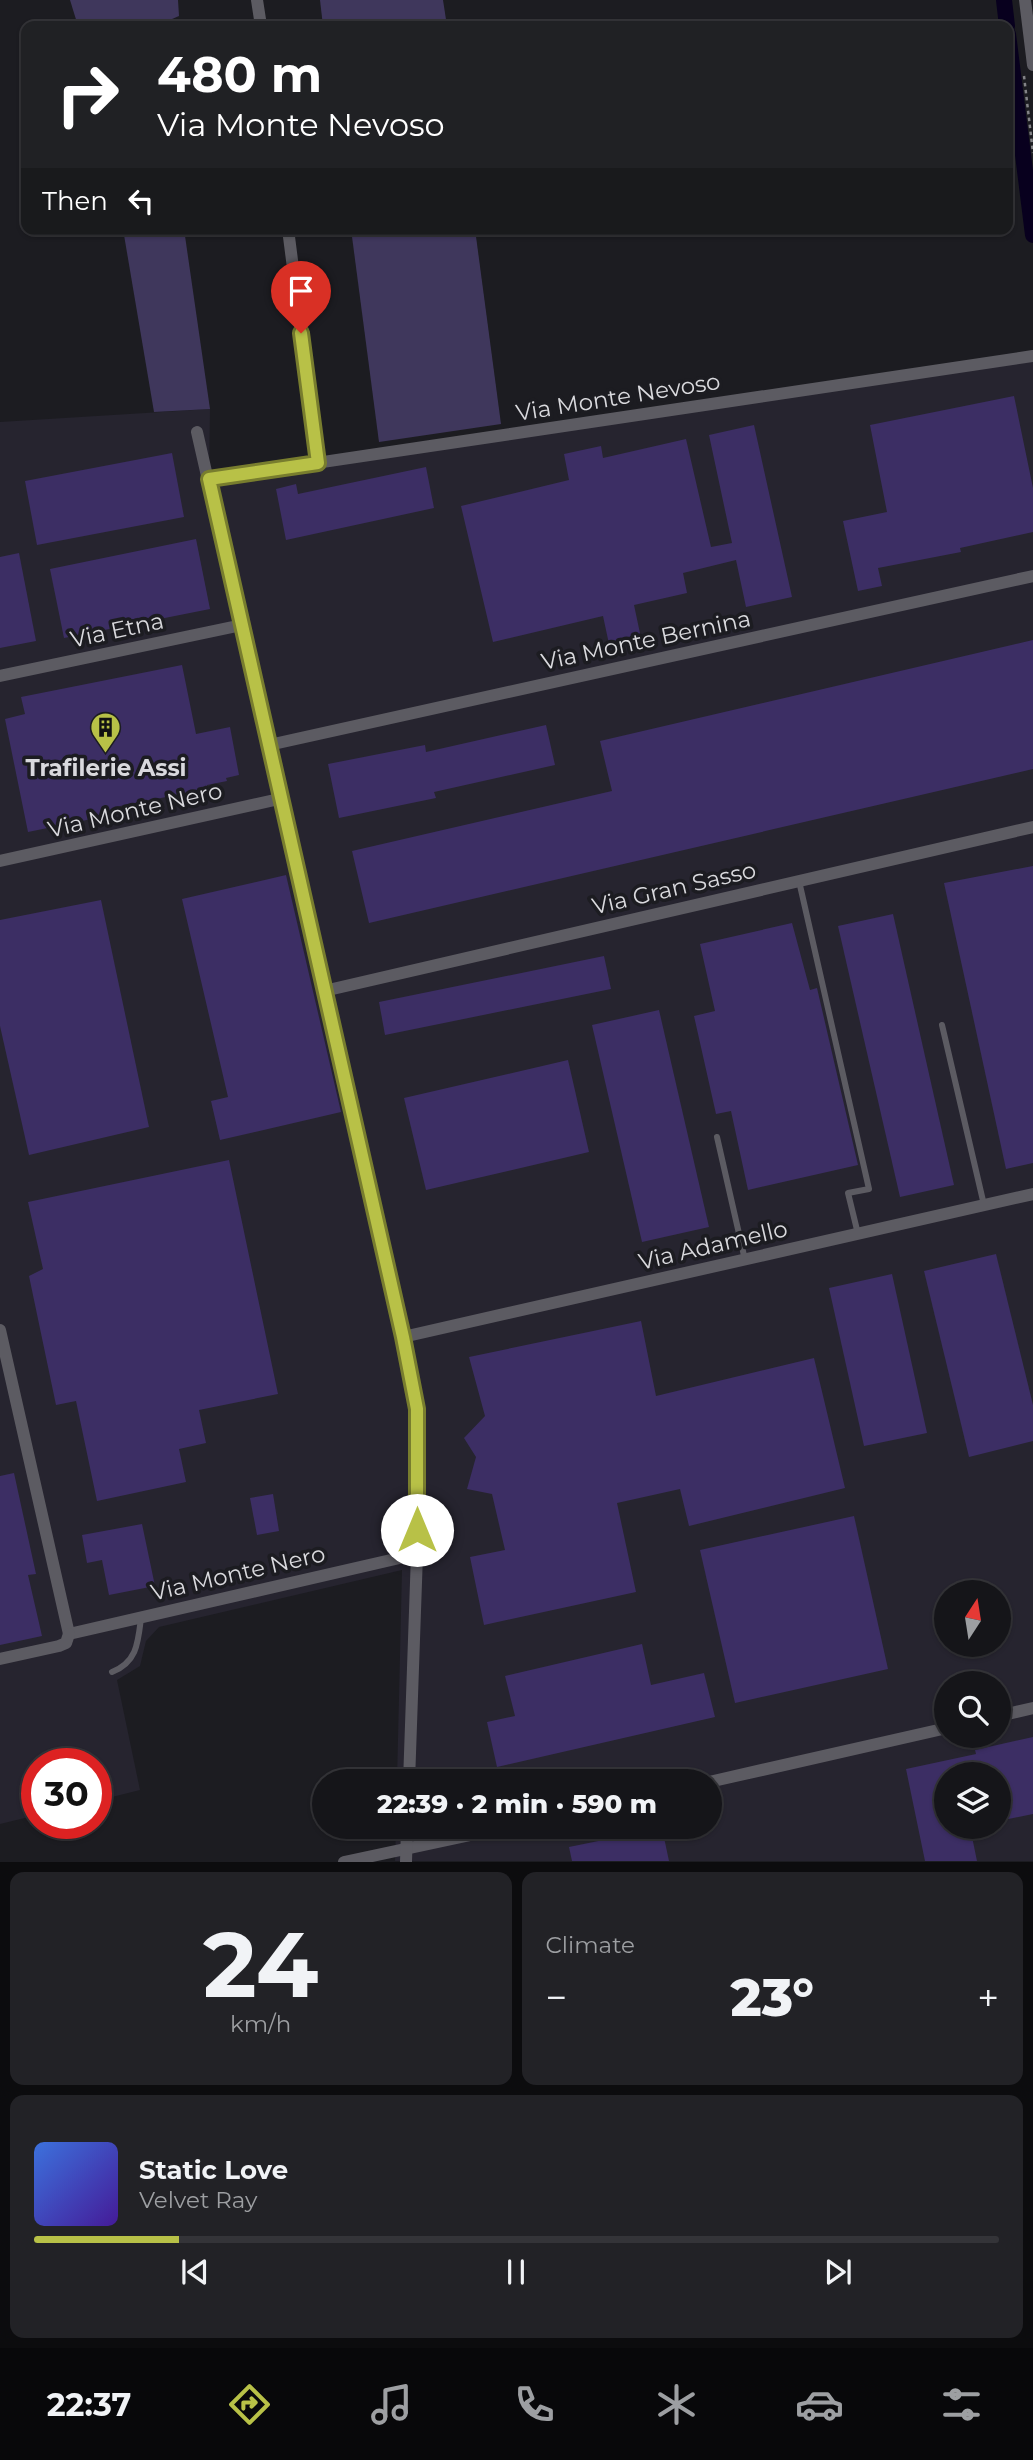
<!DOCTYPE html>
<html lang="en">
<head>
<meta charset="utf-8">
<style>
	body { margin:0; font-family:Montserrat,sans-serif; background:#222226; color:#f1f3f6; height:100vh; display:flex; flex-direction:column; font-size:26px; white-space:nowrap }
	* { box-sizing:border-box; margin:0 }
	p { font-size:23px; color:#9d9fa2 }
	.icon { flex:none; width:38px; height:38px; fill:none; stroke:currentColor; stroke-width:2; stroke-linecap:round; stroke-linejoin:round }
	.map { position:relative; height:1862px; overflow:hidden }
	.panel { display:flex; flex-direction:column; gap:10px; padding:10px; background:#0c0c0e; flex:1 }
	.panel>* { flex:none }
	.guide { position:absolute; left:21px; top:21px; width:992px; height:214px; border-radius:14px; box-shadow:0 2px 5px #0004,0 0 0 2px #343438; background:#202124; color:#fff; overflow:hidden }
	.needle { width:46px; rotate:12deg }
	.fabs { position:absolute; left:934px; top:1580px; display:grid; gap:14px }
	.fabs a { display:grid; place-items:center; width:77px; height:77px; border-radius:50%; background:#151519; box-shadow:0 2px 5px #0004,0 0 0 2px #343438; font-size:35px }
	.speed { position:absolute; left:21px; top:1748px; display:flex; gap:14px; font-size:35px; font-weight:700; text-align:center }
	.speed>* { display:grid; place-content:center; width:91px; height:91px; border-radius:50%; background:#151519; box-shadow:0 2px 5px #0004,0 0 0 2px #343438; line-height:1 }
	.speed .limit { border:10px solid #d22; background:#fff; color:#111 }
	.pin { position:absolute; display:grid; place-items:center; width:60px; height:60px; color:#fff; margin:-72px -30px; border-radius:50% 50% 50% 0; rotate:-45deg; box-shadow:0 0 7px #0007 }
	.pin .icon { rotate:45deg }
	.me { position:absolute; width:77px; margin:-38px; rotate:0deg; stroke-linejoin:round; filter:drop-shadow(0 0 5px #0008) }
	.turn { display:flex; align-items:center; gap:24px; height:147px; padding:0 21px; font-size:32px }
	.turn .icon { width:91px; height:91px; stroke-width:2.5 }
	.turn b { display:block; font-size:49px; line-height:60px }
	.then { display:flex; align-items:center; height:66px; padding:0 21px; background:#0003; gap:14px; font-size:26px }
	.big { font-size:52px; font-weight:800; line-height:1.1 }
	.panel .tile { flex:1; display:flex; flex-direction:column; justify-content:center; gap:10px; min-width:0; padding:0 24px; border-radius:14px; background:#222226 }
	.panel .dial { align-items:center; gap:0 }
	.dial b { font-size:91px; line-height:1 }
	.song { display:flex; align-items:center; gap:21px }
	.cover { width:84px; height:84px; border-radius:10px; background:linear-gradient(135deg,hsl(220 70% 55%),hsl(260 70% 35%)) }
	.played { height:7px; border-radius:4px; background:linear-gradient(90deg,#b8c147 15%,#343438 15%) }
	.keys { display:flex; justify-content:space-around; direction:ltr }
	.heat { display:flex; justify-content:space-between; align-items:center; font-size:38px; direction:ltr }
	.panel .tiles { flex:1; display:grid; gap:10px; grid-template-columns:1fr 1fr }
	.tile:last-child { grid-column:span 2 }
	.trip { position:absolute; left:312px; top:1769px; width:410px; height:70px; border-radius:35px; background:#151519; box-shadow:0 2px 5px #0004,0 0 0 2px #343438; font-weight:800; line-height:70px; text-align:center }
	.tabs { display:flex; height:112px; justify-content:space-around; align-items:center; background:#08080a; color:#9d9fa2 }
	.tabs .icon { width:49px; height:49px }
	.tabs .on { color:#b8c147 }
	.tabs b { font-size:32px; color:#f1f3f6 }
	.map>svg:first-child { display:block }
	.built { fill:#26242f; fill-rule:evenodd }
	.green { fill:#3f375c }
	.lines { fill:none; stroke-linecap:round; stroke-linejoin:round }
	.canal { stroke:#08001e; stroke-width:16 }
	.building { fill:#3c2e64 }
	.path { stroke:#838387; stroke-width:2.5; stroke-dasharray:3.5 3.5; stroke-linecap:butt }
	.service { stroke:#5c5b62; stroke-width:6 }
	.minor { stroke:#5c5b62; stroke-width:12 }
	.route-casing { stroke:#787d2e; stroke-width:18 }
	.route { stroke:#b8c147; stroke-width:12 }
	.labels { text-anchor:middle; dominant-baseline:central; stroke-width:7; stroke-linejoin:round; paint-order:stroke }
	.street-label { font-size:23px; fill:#d9d9dd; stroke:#1c1c21 }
	.poi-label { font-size:23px; font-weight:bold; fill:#d9d9dd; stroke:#1c1c21 }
</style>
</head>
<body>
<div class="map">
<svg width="1033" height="1862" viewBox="0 0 1033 1862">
	<rect width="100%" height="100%" fill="#1c1c21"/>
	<path class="built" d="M 1033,356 L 1033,1861 L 395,1861 L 396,1827 L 709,1827 L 709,1782 L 397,1781 L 402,1570 L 159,1627 L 146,1641 L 140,1666 L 117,1680 L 140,1790 L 96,1801 L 96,1764 L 37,1764 L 37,1815 L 0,1824 L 0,422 L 210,409 L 209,479 ZM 947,1592 L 999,1592 L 999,1645 L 947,1645 ZM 947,1684 L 999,1684 L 999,1736 L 947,1736 ZM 947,1774 L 999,1774 L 999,1827 L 947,1827 Z"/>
	<g class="green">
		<polygon points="70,0 178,0 179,16 156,26 78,26"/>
		<polygon points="320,0 443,0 447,26 323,26"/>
		<polygon points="123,229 184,229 210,409 154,412"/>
		<polygon points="351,229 475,229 501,424 379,442"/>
	</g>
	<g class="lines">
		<g class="canal">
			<polyline points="1004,0 1007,26"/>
			<polyline points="1008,34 1033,235"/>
		</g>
	</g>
	<g class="building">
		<polygon points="1014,396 1033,488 1033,532 960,548 961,552 878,568 882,586 858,591 843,521 887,512 870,425"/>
		<polygon points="754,425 792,597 746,607 736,560 683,573 687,593 634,605 641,638 609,644 603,616 493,642 461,506 569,480 564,454 601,446 603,458 686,439 711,547 732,543 709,435"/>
		<polygon points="172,453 184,517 37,545 25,481"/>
		<polygon points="426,467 434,508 286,540 276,489 296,484 298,494"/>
		<polygon points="196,539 210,609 64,638 50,569"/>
		<polygon points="19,553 36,641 0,648 0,557"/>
		<polygon points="1033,640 1033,769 369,923 352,851 612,791 600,741"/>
		<polygon points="182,665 196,734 230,727 239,775 226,778 227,781 207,785 207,789 115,807 116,814 28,832 5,719 25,714 21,697"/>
		<polygon points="546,725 555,765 434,792 436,798 339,818 328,764 425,745 426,752"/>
		<polygon points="1033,866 1033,1163 1006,1169 944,883"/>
		<polygon points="286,875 341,1112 220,1140 211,1101 228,1097 182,899"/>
		<polygon points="101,900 149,1127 29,1155 0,1026 0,920"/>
		<polygon points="893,914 954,1185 900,1197 838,926"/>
		<polygon points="792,923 810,990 817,988 858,1165 748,1190 731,1111 716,1114 694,1016 715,1011 700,944"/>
		<polygon points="604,956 611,989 385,1035 379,1002"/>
		<polygon points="659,1010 709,1227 642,1242 592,1025"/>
		<polygon points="568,1060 589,1152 426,1190 404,1098"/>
		<polygon points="229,1160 278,1394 199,1410 206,1443 179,1449 186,1482 97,1501 76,1401 56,1405 29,1276 43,1269 28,1202"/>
		<polygon points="996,1254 1033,1405 1033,1441 969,1457 924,1271"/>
		<polygon points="892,1274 927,1433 864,1446 829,1288"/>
		<polygon points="641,1321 656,1396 814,1358 845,1488 689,1526 680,1489 617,1503 636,1592 484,1625 470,1557 505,1550 492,1494 467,1489 476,1457 464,1438 485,1416 469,1357"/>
		<polygon points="14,1473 36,1574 28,1575 42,1636 0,1645 0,1476"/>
		<polygon points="273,1494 279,1531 257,1535 250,1498"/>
		<polygon points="854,1516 888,1669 735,1703 700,1550"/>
		<polygon points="142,1524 155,1586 109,1595 102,1560 87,1563 82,1535"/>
		<polygon points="642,1644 651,1685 704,1673 715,1717 497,1767 487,1722 515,1716 505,1676"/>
		<polygon points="1033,1737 1033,1814 999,1821 999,1774 947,1774 947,1827 970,1827 977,1861 925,1861 906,1769 976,1754 975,1750"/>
		<polygon points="662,1828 669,1861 572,1861 569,1847"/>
	</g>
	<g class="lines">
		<polyline class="path" points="1024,76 1033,153"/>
		<g class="service">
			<polyline points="799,881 869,1189 848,1193 858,1234"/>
			<polyline points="942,1025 984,1205"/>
			<polyline points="717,1137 745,1260"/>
			<path d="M 112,1672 C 137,1662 138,1643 141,1618"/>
		</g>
		<g class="minor">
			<polyline points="257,0 261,26"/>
			<polyline points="1025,0 1033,65"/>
			<polyline points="288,229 318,463"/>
			<polyline points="197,432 403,1337 417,1409 417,1554 409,1782"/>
			<polyline points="209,479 1033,356"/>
			<polyline points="0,676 242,625"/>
			<polyline points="269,745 1033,576"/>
			<polyline points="0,861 279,799"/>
			<polyline points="324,991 1033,827"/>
			<polyline points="0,1330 69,1634 417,1554"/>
			<polyline points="403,1337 1033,1194"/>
			<polyline points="0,1659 59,1646 66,1643 69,1634"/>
			<polyline points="999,1716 1033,1708"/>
			<polyline points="709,1782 947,1728"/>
			<polyline points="344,1862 508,1827"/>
			<polyline points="406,1862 407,1827"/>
		</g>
	</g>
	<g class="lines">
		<defs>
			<polyline id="route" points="301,333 318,463 209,479 403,1337 417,1409 417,1530"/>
		</defs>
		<use href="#route" class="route-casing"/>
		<use href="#route" class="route"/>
	</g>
	<defs>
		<symbol id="building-pin" viewBox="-11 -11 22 30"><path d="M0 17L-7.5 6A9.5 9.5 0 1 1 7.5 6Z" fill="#b8c147" stroke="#1c1c21"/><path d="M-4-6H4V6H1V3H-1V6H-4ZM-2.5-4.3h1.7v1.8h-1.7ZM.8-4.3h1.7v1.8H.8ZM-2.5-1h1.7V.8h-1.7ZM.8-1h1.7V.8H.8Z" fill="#111"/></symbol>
	</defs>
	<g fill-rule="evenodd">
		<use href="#building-pin" x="88" y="710" width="35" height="47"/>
	</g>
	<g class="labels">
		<g class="street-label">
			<text transform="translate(618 397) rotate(-9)">Via Monte Nevoso</text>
			<text transform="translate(117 630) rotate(-12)">Via Etna</text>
			<text transform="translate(646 640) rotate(-12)">Via Monte Bernina</text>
			<text transform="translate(135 810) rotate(-13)">Via Monte Nero</text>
			<text transform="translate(674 888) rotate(-13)">Via Gran Sasso</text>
			<text transform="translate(713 1245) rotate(-13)">Via Adamello</text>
			<text transform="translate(238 1573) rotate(-13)">Via Monte Nero</text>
		</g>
		<g class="poi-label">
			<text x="106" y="768">Trafilerie Assi</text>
		</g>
	</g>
</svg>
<div class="fabs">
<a><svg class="needle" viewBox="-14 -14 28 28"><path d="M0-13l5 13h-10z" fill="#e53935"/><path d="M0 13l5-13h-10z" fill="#9d9fa2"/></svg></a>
<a><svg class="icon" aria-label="search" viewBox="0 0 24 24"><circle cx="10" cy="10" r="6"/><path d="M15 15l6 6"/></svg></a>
<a><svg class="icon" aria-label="layers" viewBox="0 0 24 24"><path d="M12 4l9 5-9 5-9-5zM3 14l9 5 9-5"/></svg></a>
</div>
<div class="speed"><div class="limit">30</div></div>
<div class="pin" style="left:301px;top:333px;background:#d93025"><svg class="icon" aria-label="arrive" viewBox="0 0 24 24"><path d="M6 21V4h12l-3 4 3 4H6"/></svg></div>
<svg class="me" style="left:417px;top:1530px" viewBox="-20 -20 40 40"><circle r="19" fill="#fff"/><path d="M0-13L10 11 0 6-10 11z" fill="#b8c147"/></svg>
<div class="trip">22:39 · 2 min · 590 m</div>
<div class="guide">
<div class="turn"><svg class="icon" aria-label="right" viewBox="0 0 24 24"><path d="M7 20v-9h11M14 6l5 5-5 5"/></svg><div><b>480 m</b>Via Monte Nevoso</div></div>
<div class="then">Then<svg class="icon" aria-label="left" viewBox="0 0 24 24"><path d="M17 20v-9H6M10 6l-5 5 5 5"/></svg></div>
</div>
</div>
<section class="panel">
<div class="tiles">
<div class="tile dial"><b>24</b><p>km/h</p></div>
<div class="tile"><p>Climate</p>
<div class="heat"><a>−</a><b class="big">23°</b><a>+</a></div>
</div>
<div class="tile">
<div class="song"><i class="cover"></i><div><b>Static Love</b><p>Velvet Ray</p></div></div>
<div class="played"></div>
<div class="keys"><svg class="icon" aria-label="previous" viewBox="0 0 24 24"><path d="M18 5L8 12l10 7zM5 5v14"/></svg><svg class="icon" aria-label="pause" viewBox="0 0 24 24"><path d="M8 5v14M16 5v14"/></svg><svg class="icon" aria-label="next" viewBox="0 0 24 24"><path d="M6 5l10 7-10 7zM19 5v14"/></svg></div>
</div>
</div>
</section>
<nav class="tabs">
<b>22:37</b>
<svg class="icon on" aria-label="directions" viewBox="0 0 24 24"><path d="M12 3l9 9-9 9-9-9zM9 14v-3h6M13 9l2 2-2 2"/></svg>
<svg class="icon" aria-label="music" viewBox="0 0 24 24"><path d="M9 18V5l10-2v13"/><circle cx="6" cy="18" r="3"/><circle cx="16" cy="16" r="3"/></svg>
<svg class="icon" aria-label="phone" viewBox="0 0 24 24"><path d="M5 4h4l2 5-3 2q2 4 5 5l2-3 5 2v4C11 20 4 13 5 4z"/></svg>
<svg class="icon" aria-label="climate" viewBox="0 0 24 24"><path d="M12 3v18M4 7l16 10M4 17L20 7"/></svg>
<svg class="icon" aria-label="car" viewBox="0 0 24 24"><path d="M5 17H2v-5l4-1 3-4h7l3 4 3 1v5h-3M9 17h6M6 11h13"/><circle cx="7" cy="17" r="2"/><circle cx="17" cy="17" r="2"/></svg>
<svg class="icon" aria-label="filters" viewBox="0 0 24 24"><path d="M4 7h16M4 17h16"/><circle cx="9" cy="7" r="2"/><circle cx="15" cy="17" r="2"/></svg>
</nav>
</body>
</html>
